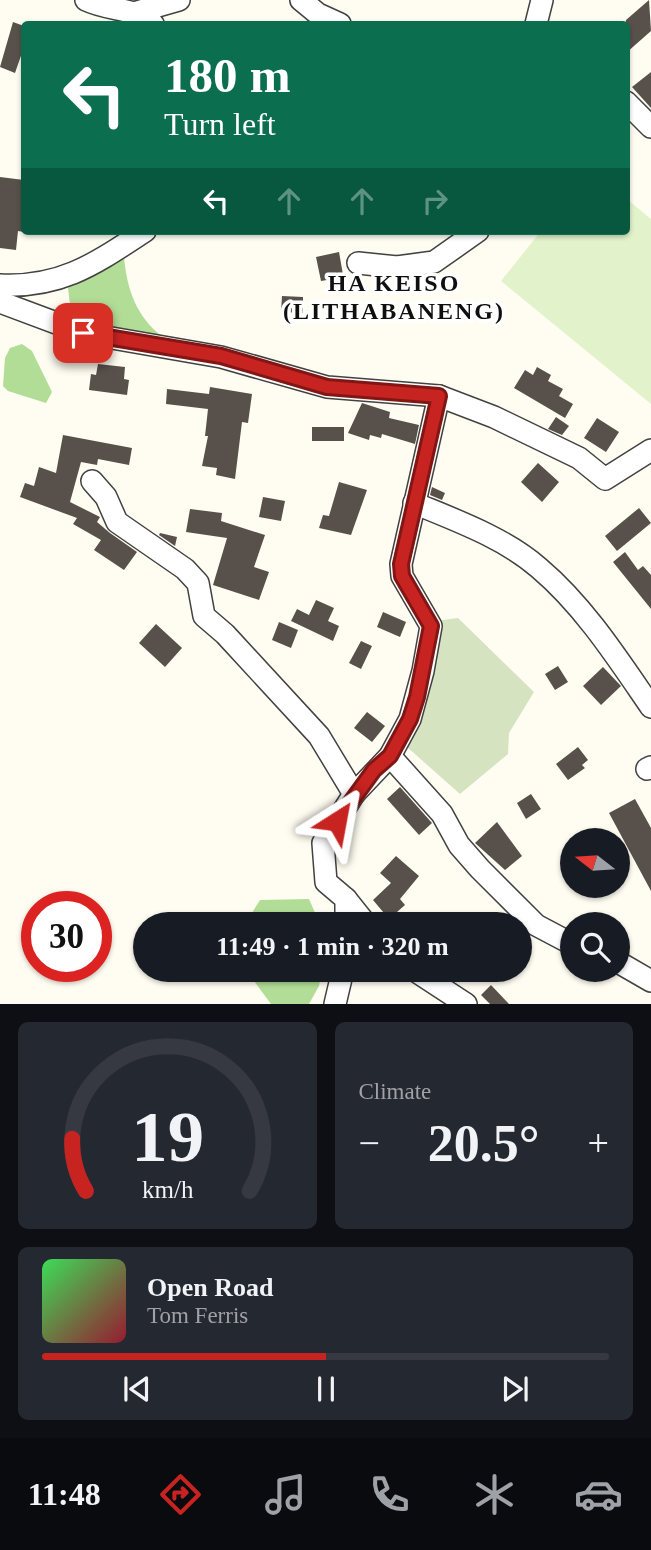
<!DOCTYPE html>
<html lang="en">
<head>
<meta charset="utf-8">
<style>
	body { margin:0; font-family:"Times New Roman",serif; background:#242831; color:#f1f3f6; height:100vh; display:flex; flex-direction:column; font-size:26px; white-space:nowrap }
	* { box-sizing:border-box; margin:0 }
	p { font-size:23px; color:#9ea1a6 }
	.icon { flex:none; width:38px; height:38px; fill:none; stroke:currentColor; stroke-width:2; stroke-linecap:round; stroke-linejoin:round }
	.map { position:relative; height:1004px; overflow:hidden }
	.drawer { display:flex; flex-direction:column; gap:18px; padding:18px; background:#0d0f14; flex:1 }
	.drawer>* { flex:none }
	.banner { position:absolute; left:21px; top:21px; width:609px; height:214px; border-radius:7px; box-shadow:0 2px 5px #0004; background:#0b6e4f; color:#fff; overflow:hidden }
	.needle { width:46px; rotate:287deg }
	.fabs { position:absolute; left:560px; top:828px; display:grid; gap:14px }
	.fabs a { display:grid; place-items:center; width:70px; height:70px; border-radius:50%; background:#171b24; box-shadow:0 2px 5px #0004; font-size:35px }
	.speed { position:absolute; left:21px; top:891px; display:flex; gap:14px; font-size:35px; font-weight:700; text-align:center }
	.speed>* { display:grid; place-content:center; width:91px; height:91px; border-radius:50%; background:#171b24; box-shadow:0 2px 5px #0004; line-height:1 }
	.speed .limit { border:10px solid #d22; background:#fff; color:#111 }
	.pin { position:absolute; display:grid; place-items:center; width:60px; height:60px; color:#fff; margin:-30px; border-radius:14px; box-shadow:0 4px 10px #0006 }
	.me { position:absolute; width:77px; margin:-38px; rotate:34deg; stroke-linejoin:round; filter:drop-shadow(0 0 5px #0008) }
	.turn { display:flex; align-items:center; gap:24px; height:147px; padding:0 28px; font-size:32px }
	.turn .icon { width:91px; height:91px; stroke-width:2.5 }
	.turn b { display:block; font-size:49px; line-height:60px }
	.lanes { display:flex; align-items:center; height:66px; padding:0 28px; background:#0003; justify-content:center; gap:35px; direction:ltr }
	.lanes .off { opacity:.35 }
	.big { font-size:52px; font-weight:600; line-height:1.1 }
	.drawer .tile { flex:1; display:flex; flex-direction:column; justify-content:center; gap:10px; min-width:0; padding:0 24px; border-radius:10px; background:#242831 }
	.drawer .dial { align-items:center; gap:0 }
	.dial svg { height:182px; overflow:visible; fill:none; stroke:#363941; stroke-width:7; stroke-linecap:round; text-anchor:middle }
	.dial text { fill:#f1f3f6; stroke:none }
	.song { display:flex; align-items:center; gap:21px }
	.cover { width:84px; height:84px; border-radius:10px; background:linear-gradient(135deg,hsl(130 70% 55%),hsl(350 70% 35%)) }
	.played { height:7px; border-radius:4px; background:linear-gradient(90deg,#c72320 50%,#363941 50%) }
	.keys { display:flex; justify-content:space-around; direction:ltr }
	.heat { display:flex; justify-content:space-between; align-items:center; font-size:38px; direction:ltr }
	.drawer .tiles { flex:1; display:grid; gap:18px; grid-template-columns:1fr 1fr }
	.tile:last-child { grid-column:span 2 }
	.trip { position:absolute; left:133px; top:912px; width:399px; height:70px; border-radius:35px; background:#171b24; box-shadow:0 2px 5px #0004; font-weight:600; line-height:70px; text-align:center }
	.menu { display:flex; height:112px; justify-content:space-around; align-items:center; background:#090b0e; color:#9ea1a6 }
	.menu .icon { width:49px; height:49px }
	.menu .current { color:#c72320 }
	.menu b { font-size:32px; color:#f1f3f6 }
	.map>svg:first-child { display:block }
	.forest { fill:#b2dd97 }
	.cemetery { fill:#d5e3c0 }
	.pitch { fill:#e2f3cb }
	.building { fill:#58514b }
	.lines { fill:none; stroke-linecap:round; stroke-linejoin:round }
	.minor-casing { stroke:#424242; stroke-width:24 }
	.minor { stroke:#fff; stroke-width:21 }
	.route-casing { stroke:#811715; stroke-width:18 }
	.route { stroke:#c72320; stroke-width:12 }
	.labels { text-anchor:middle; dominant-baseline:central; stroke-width:7; stroke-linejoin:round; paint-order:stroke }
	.district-label { font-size:24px; font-weight:bold; letter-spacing:2px; fill:#0f0f0f; stroke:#fff }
</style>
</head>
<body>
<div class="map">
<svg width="651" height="1004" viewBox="0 0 651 1004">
	<rect width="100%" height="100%" fill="#fffdf1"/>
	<g class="forest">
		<path d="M 124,257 C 127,289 136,317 163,337 L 79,325 L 70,305 L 68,288 L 76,279 Z"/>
		<polygon points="22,344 32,351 52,392 46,403 8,391 3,386 5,358 10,348"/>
		<polygon points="309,899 320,924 245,924 260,900"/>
		<polygon points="246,970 322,970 319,986 309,1004 271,1004"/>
	</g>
	<polygon class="cemetery" points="458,618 534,692 509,733 508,754 460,794 407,747 428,694 435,621"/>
	<polygon class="pitch" points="627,199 651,219 651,404 501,281 541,231 626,231"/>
	<g class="building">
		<polygon points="649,0 651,31 626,53 626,20"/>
		<polygon points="13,22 24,26 24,47 15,73 0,67"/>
		<polygon points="651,72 651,108 632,87"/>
		<polygon points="0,177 24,180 24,232 18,231 16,250 0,248"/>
		<polygon points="339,252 345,286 329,289 327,280 321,281 316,257"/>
		<polygon points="282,296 303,297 303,313 281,312"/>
		<polygon points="98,364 125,367 124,379 129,380 127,395 89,390 91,374 96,375"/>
		<polygon points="537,367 551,375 548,381 563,389 559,396 573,404 565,418 514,388 525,370 533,375"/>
		<polygon points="210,387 252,394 248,423 242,422 235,479 216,475 217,468 202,466 208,436 205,436 208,409 166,404 167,389 209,394"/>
		<polygon points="362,403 390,412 389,418 419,425 415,444 382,434 381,438 370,435 369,440 348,433"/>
		<polygon points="556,417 569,426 562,435 548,429"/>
		<polygon points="597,418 619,432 606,452 584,438"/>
		<rect x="312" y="427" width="32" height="14"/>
		<polygon points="63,435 132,448 129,465 98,459 97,465 81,462 70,502 100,517 97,522 110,533 137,552 124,570 94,550 101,540 73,524 77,518 20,497 25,483 34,486 39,467 56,473"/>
		<polygon points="538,463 559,482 542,502 521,482"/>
		<polygon points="339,482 367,490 351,535 319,528 323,515 329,516"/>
		<polygon points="432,487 445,493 442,500 430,495"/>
		<polygon points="263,497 285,501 281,521 259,517"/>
		<polygon points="639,508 651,523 617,551 605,536"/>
		<polygon points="190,509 222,513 221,521 265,535 254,567 269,572 259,600 213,585 227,538 186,532"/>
		<polygon points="160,533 177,537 175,546 159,535"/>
		<polygon points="625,552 638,570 643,566 651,575 651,609 613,562"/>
		<polygon points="316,600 334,608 328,621 339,626 333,641 291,621 297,609 309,615"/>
		<polygon points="383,612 406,622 400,637 377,627"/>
		<polygon points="279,622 298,630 291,648 272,640"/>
		<polygon points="156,624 182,648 165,667 139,643"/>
		<polygon points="361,641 372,646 361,669 349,663"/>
		<polygon points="558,666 568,682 555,690 545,674"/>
		<polygon points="603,667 621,686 601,705 583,686"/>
		<polygon points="367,712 385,726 372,742 354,728"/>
		<polygon points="578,747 588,760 582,765 585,768 568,780 556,764"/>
		<polygon points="400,787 432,823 419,835 387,799"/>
		<polygon points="531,794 541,809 526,819 517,803"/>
		<polygon points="635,799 651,828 651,891 609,813"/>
		<polygon points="497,822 522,856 505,870 475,843"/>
		<polygon points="396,856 419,876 400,899 405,905 389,919 373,900 391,883 380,873"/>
		<polygon points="491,985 509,1004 490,1004 481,995"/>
	</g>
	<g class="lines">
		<defs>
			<g id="minor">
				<path d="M 86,0 C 109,11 134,7 153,24"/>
				<polyline points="301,0 318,14 340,24"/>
				<polyline points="137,12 179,0"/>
				<polyline points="536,24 542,0"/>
				<polyline points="626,102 651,127"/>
				<polyline points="358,263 397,267 434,262 478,231"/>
				<path d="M 0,285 C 62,288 96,263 145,231"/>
				<polyline points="0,302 83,333 221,357 327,387 439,396 494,417 579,458 605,479 651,450"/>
				<polyline points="92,481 106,497 117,522 185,569 198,583 204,616 225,634 319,736 354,794"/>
				<path d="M 414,503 C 455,520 505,538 539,568 C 584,606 618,659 651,707"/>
				<polyline points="390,756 442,814 459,845 480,869 536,925 572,944"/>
				<polyline points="647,769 651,767"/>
				<polyline points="346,899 366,924"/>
				<polyline points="346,924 346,899 326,882 323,843 354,794 390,756 410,719 423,671 431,626 402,576 401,564 439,396"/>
				<polyline points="618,962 651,981"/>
				<polyline points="414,970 466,1004"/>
				<polyline points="335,1004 343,970"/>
			</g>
		</defs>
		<use href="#minor" class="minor-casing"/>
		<use href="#minor" class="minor"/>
	</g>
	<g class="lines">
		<defs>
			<polyline id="route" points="83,333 221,356 327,387 439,396 401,564 402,576 431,626 417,697 410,719 390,756 374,770 337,821"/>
		</defs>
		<use href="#route" class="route-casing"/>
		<use href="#route" class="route"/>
	</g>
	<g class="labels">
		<g class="district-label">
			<text x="394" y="283">HA KEISO<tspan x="394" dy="28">(LITHABANENG)</tspan></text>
		</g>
	</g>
</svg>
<div class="fabs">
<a><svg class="needle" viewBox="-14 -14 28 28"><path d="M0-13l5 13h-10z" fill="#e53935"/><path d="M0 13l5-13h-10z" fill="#9ea1a6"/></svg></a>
<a><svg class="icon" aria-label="search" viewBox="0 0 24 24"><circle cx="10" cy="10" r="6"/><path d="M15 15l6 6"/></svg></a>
</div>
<div class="speed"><div class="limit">30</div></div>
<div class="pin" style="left:83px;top:333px;background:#d93025"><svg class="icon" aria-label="arrive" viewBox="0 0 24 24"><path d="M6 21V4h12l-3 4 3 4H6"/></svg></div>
<svg class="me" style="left:337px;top:821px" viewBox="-20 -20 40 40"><path d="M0-17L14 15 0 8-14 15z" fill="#c72320" stroke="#fff" stroke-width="4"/></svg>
<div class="trip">11:49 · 1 min · 320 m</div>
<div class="banner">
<div class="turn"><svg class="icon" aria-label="left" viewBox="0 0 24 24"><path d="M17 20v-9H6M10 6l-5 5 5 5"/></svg><div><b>180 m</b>Turn left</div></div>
<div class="lanes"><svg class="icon" aria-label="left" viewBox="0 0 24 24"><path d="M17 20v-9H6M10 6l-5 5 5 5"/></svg><svg class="icon off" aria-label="ahead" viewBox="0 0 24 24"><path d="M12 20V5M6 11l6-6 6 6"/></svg><svg class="icon off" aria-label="ahead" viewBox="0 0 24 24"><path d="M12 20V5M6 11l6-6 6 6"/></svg><svg class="icon off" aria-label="right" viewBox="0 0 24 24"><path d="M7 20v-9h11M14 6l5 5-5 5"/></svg></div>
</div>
</div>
<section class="drawer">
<div class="tiles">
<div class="tile dial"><svg viewBox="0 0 100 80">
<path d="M14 69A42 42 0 1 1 86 69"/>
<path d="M14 69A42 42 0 0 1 8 46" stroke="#c72320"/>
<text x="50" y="56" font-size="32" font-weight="700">19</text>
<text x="50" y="72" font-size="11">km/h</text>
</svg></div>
<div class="tile"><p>Climate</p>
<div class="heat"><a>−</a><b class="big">20.5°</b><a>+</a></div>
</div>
<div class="tile">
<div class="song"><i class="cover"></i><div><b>Open Road</b><p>Tom Ferris</p></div></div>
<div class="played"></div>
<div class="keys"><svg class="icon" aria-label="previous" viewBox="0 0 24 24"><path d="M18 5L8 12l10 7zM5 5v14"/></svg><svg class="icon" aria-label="pause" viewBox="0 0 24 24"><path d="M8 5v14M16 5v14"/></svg><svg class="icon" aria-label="next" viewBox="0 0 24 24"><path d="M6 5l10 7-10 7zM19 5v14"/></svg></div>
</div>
</div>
</section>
<nav class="menu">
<b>11:48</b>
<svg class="icon current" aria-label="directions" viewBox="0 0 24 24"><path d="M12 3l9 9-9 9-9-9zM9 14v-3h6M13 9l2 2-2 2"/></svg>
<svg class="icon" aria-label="music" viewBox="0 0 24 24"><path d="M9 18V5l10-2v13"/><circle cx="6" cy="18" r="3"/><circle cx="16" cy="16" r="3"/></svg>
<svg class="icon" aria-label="phone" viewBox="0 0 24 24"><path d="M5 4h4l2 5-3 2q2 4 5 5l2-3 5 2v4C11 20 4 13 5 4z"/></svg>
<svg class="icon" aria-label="climate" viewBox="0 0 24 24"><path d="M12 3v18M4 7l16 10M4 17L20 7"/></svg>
<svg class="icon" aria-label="car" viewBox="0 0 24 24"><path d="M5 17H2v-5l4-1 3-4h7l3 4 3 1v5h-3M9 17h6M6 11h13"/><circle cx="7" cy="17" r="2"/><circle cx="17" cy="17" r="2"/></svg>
</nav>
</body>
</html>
